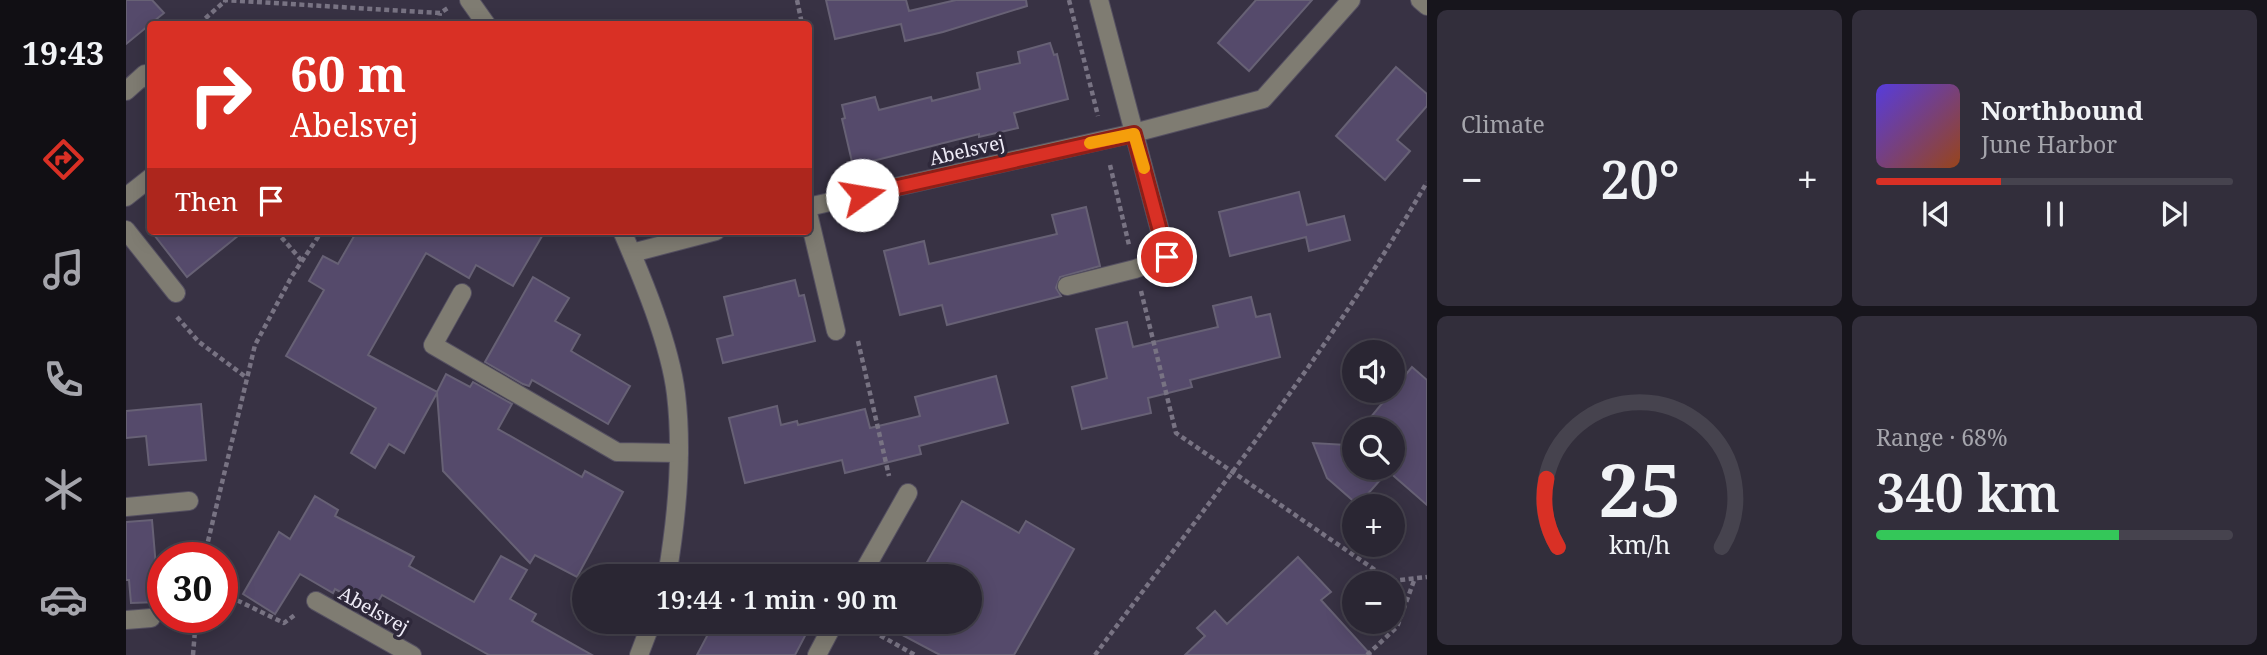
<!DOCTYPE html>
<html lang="en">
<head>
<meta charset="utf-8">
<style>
	body { margin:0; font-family:"Noto Serif",serif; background:#322e3b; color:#f1f3f6; height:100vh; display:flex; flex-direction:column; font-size:26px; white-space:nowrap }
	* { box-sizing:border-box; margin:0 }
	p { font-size:23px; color:#a5a5ac }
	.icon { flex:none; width:38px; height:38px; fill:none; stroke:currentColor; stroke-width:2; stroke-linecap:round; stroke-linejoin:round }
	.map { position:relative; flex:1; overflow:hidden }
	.details { display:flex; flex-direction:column; gap:10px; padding:10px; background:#17151c; width:840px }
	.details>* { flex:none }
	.guide { position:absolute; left:21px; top:21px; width:665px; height:214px; border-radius:7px; box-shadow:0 4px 18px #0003,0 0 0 2px #46434e; background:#d93025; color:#fff; overflow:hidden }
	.tools { position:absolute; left:1216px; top:340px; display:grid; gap:14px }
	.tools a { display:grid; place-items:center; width:63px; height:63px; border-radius:50%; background:#2a2633; box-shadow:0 4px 18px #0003,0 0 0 2px #46434e; font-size:35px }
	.speed { position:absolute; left:21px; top:542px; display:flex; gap:14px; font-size:35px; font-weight:700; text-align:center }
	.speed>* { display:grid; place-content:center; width:91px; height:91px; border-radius:50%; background:#2a2633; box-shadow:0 4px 18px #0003,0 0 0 2px #46434e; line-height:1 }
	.speed .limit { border:10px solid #d22; background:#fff; color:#111 }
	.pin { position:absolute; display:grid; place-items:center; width:60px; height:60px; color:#fff; margin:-30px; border:4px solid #fff; border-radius:50%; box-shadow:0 2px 7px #0007 }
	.me { position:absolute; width:77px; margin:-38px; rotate:77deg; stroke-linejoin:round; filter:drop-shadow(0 0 5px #0008) }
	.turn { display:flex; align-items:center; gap:24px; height:147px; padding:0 28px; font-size:32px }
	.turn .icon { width:91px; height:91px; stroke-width:2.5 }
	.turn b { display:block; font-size:49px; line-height:60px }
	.then { display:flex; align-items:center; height:66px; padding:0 28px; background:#0003; gap:14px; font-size:26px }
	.big { font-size:52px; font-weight:600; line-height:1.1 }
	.details .widget { flex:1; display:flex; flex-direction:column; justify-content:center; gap:10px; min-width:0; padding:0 24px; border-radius:10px; background:#322e3b }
	.details .dial { align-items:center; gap:0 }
	.dial svg { height:182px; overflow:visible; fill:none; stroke:#46434e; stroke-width:7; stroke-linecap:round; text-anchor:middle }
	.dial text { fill:#f1f3f6; stroke:none }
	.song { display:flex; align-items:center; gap:21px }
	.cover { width:84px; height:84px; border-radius:10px; background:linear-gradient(135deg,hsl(250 70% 55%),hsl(20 70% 35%)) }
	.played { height:7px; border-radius:4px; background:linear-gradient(90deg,#d93025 35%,#46434e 35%) }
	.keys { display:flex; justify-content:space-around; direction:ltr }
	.heat { display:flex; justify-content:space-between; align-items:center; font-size:38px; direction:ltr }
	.charge { height:10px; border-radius:5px; background:linear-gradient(90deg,#34c759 68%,#46434e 0) }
	.details .tiles { flex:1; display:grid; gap:10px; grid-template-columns:repeat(2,1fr) }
	.trip { position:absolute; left:446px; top:564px; width:410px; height:70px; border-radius:35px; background:#2a2633; box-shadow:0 4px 18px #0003,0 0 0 2px #46434e; font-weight:600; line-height:70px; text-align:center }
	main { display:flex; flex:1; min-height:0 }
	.tab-bar { display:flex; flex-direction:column; width:126px; justify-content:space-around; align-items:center; background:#110f14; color:#a5a5ac }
	.tab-bar .icon { width:49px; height:49px }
	.tab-bar .on { color:#d93025 }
	.tab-bar b { font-size:32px; color:#f1f3f6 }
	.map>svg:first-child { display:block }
	.building { fill:#554a6b; stroke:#676175; stroke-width:2 }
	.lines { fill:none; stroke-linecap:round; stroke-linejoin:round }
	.minor-casing { stroke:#555061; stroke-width:20 }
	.path { stroke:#787383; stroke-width:4.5; stroke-dasharray:5 3.5; stroke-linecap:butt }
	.minor { stroke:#7f7c72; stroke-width:18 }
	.route-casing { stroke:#8d1f18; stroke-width:18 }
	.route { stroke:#d93025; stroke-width:12 }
	.slow { stroke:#f59e0b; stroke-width:12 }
	.labels { text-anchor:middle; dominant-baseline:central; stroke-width:7; stroke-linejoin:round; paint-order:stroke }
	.street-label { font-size:19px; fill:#eeebf7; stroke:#2e283a }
</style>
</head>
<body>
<main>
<nav class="tab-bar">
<b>19:43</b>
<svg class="icon on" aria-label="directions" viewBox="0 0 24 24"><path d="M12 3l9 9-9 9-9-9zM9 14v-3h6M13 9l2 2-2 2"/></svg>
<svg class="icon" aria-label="music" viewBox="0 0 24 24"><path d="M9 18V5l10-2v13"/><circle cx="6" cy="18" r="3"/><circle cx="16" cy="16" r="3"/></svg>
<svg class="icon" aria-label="phone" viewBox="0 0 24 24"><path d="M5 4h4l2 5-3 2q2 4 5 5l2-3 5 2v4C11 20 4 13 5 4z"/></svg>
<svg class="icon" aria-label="climate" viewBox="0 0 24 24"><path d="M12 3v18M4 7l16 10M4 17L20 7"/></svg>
<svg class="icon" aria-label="car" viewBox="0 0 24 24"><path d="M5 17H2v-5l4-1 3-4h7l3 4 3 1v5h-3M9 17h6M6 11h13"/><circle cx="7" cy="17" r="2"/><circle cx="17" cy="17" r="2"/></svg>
</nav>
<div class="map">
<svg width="1301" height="655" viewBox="0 0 1301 655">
	<rect width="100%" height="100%" fill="#383244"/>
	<g class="building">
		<polygon points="0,0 26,0 38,13 0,44"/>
		<polygon points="700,0 780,0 783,11 830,0 900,0 901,6 817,32 779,41 775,24 709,39"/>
		<polygon points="1130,0 1186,0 1123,71 1092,43"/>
		<polygon points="924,43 928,55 931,54 942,99 888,113 892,128 853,137 853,134 727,166 716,119 719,118 716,105 749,97 753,110 805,97 806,101 854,89 851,73 894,63 892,52"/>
		<polygon points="1270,67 1301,94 1301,106 1271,140 1284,151 1259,180 1210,136"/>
		<polygon points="1173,192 1181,225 1218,216 1224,240 1183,251 1180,237 1104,256 1093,212"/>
		<polygon points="960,207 974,266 934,277 930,288 935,296 821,325 816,305 774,315 758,251 798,241 803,264 931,234 926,215"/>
		<polygon points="25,231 118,231 61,277"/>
		<polygon points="231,231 419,231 387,286 350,265 343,278 300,253 242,355 311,392 320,374 344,387 347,382 386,404 372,429 456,477 459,471 497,492 451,577 409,555 404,563 317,471 311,393 278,453 263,444 249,468 225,453 250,408 160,356 198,290 183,281 197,256 212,264"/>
		<polygon points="407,277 443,298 429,321 454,335 445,351 504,386 482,424 406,380 403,386 397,384 359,362"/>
		<polygon points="669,280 673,296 678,295 689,341 597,363 591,339 607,335 598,297"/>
		<polygon points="1125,297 1130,317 1144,314 1154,357 1064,380 1066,387 1022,398 1025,413 956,429 946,387 981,378 970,329 1001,322 1007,347 1092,327 1087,306"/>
		<polygon points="1286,367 1301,380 1301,505 1262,471 1232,505 1201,478 1187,443 1221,445 1228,436 1228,467 1267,467 1267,429 1235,429"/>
		<polygon points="870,376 882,423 793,446 795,454 719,473 716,460 619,483 603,418 651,406 655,425 671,421 672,425 739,409 744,428 794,416 789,397"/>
		<polygon points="75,404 80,460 23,465 20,436 0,438 0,411"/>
		<polygon points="189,496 212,510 209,516 288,557 283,566 348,602 375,556 401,570 384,599 410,614 406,621 466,655 363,655 256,595 247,610 209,589 207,593 174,574 149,614 117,594 153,532 164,539"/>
		<polygon points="836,501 893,533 900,521 948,549 888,655 814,655 765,629 768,621 844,621 844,576 793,576"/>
		<polygon points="26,520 33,602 5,603 3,580 0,580 0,522"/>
		<polygon points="1172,557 1205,592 1195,600 1245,655 1059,655 1079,636 1071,628 1089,611 1101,624"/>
		<polygon points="589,621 656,621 680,634 669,655 571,655"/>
	</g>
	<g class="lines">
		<defs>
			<g id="minor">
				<polyline points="343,0 360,24"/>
				<polyline points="1294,0 1301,6"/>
				<polyline points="0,91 19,74 24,80"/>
				<polyline points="0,197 24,178"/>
				<polyline points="682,207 1008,133 1137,99 1225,0"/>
				<polyline points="682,213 710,331"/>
				<polyline points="0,230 50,293"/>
				<path d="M 496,231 C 516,277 544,344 550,394 C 557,453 551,517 541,576"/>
				<polyline points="506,253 590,231"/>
				<polyline points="941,286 1009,269 1041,257 973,0"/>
				<polyline points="336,293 307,345 491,452 553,453"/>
				<polyline points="0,507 63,501"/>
				<polyline points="735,576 782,493"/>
				<polyline points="190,601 286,655"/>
				<polyline points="0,620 25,618"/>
				<polyline points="513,655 526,621"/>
				<polyline points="691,655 709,621"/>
			</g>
		</defs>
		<use href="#minor" class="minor-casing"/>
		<g class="path">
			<polyline points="97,0 314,13 322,8"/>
			<polyline points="671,0 676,24"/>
			<polyline points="943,0 972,116"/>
			<polyline points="73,24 99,1"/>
			<polyline points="312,24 314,13"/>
			<polyline points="984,165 1003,245"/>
			<polyline points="150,231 176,261"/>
			<polyline points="1015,291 1050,433 1265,581 1301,577"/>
			<polyline points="51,317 73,342 121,378"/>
			<polyline points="732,341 763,476"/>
			<polyline points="78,558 129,345 166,276 196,231"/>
			<polyline points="96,593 158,623 170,614"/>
			<polyline points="49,620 69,622"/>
			<polyline points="732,623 789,655"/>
			<polyline points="67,655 70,618"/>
			<path d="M 969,655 C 1083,502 1206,348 1301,182"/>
			<polyline points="1241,655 1271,627 1289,578"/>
		</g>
		<use href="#minor" class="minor"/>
	</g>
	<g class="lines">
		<defs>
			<polyline id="route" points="736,195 1008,134 1041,257"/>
		</defs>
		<use href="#route" class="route-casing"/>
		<use href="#route" class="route"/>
		<polyline class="slow" points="964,143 1008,134 1018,168"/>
	</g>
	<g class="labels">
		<g class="street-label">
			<text transform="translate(841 150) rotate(-13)">Abelsvej</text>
			<text transform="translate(248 610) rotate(29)">Abelsvej</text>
		</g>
	</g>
</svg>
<div class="tools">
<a><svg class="icon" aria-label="sound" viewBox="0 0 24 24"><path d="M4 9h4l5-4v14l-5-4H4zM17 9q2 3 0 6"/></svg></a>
<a><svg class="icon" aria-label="search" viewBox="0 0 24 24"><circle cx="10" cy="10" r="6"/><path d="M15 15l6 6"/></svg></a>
<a>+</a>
<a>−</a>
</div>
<div class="speed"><div class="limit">30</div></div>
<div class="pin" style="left:1041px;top:257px;background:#d93025"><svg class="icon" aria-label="arrive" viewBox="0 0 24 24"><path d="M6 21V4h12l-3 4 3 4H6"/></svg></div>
<svg class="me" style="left:736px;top:195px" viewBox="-20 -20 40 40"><circle r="19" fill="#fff"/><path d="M0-13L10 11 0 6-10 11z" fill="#d93025"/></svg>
<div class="trip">19:44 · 1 min · 90 m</div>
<div class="guide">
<div class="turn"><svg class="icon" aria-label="right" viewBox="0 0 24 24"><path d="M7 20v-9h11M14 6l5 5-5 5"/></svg><div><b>60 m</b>Abelsvej</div></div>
<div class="then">Then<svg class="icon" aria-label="arrive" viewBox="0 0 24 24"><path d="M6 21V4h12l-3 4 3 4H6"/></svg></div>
</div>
</div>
<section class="details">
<div class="tiles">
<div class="widget"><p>Climate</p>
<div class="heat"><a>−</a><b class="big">20°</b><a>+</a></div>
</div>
<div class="widget">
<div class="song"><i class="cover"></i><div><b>Northbound</b><p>June Harbor</p></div></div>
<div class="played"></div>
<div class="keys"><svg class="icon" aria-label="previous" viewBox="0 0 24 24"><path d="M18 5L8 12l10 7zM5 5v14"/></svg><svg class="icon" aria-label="pause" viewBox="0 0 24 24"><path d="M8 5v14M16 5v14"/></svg><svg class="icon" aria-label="next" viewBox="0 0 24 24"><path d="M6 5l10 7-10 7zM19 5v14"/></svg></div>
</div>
<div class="widget dial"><svg viewBox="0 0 100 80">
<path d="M14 69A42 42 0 1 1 86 69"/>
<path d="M14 69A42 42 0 0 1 9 39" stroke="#d93025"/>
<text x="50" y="56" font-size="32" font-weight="700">25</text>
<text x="50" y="72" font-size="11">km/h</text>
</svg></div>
<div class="widget"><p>Range · 68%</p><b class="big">340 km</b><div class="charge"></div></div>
</div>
</section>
</main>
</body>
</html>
